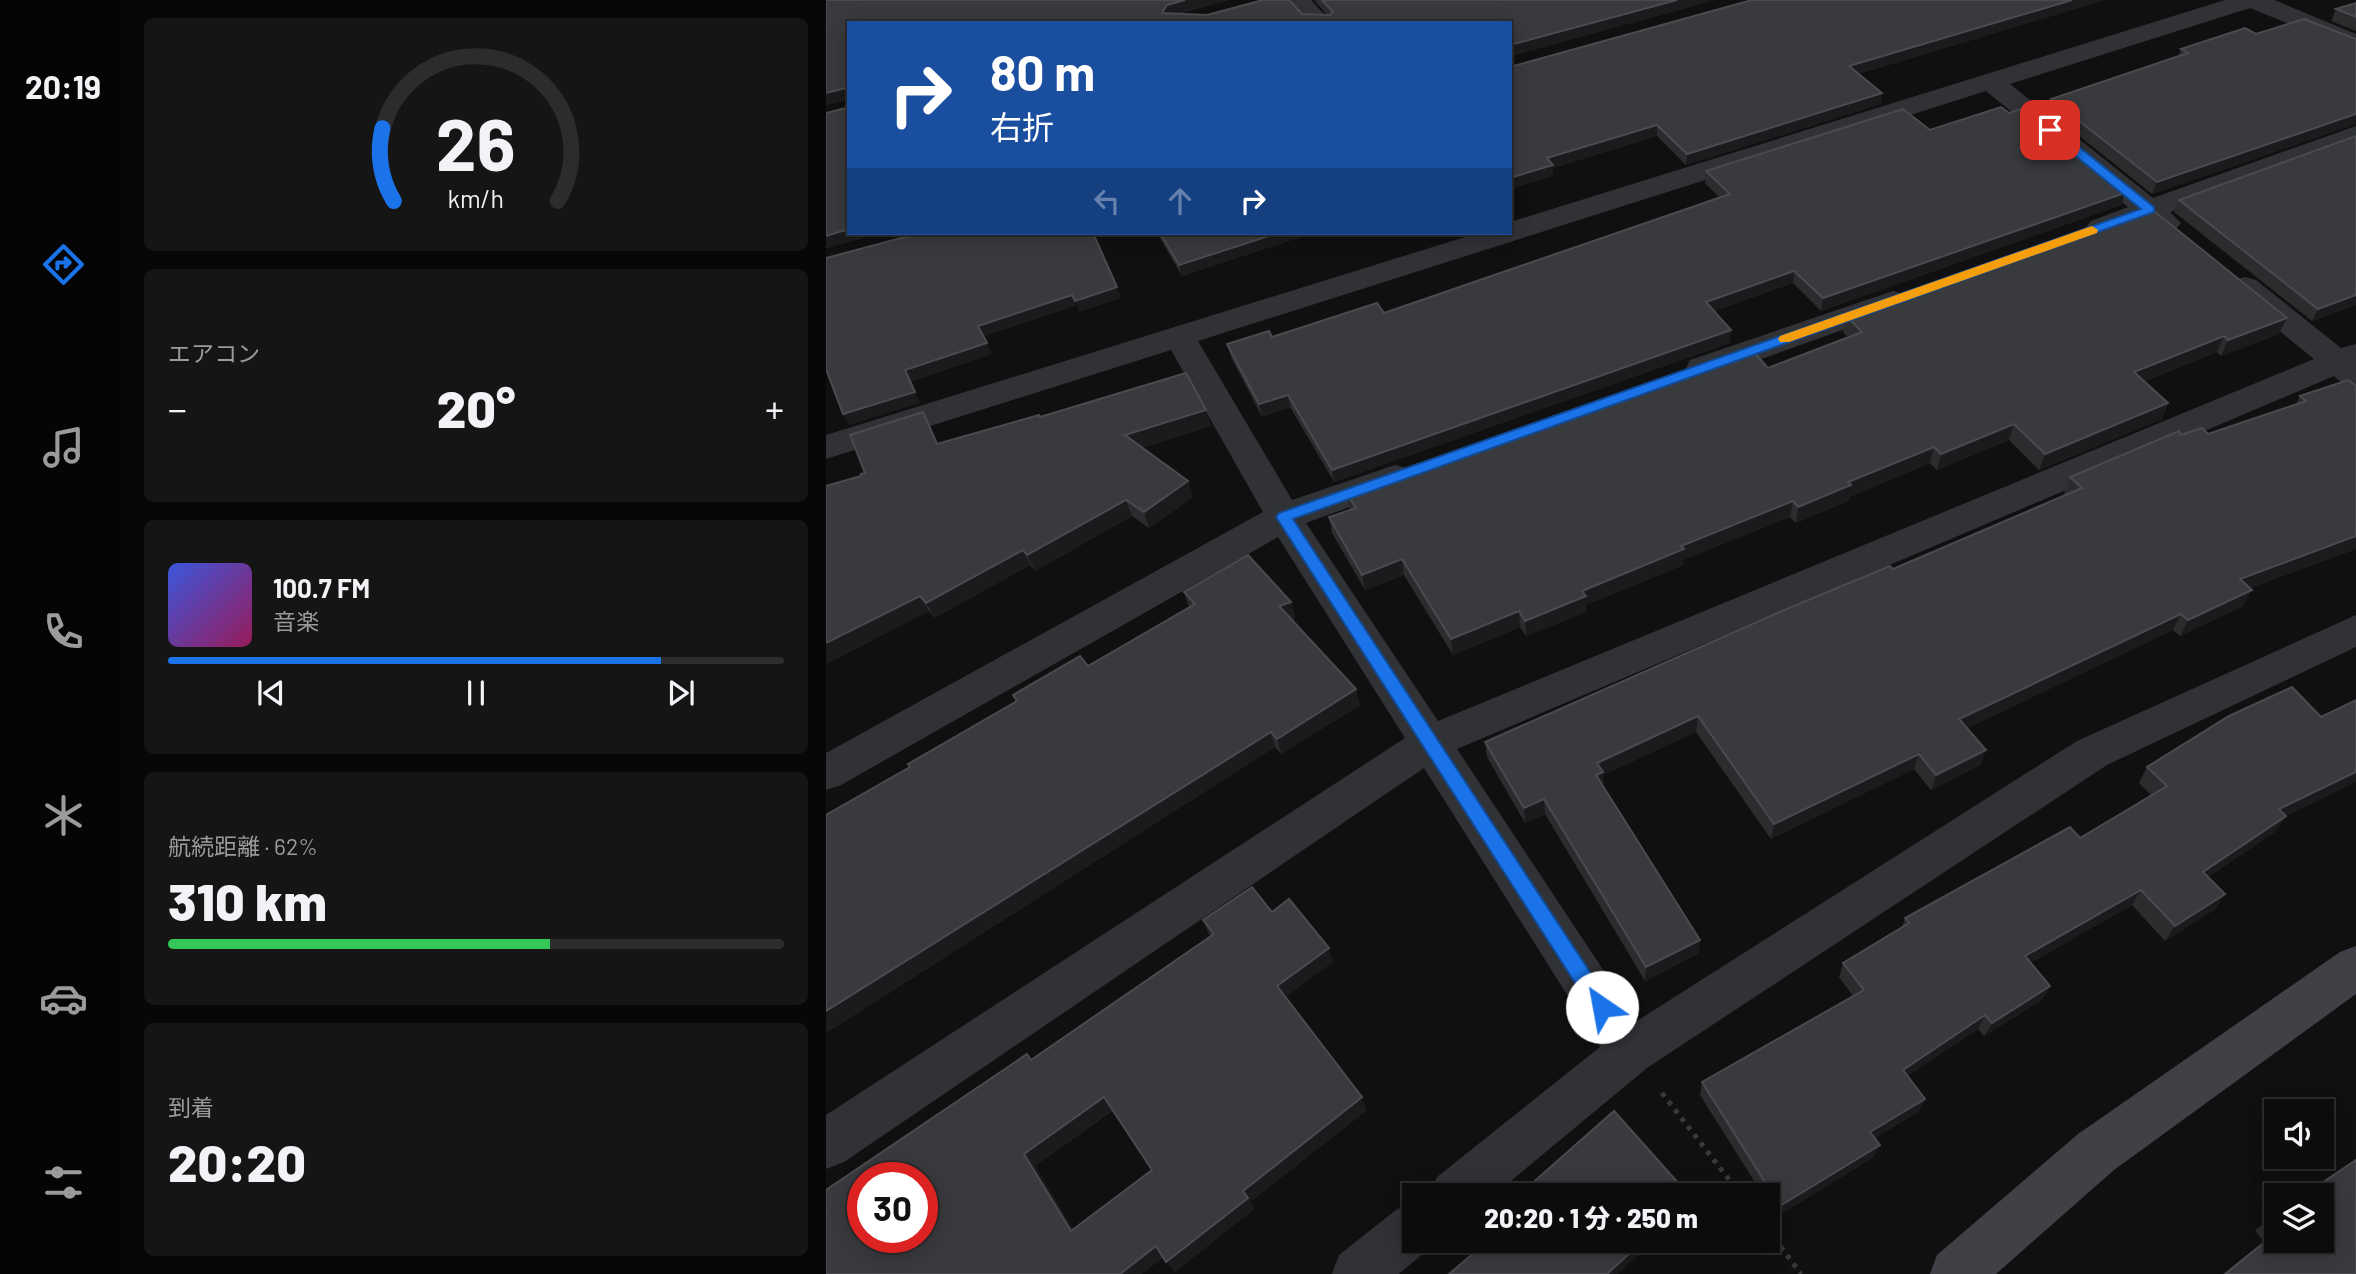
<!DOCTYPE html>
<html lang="ja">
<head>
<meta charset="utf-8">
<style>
	body { margin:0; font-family:Barlow,"Noto Sans JP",sans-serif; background:#151516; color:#f1f3f6; height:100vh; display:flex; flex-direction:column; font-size:26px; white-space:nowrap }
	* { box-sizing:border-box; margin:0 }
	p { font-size:23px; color:#9a9b9d }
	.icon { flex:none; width:38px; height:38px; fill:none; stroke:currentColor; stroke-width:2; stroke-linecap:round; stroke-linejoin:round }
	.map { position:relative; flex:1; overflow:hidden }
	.sheet { display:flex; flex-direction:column; gap:18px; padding:18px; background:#070707; width:700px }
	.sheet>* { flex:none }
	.guide { position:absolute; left:21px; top:21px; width:665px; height:214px; border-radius:0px; box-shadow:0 4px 18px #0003,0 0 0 2px #2c2c2e; background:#1a4fa0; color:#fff; overflow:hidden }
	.buttons { position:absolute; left:1438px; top:1099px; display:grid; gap:14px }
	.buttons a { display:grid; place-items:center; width:70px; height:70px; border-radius:0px; background:#0c0c0d; box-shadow:0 4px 18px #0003,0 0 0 2px #2c2c2e; font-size:35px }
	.speed { position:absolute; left:21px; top:1162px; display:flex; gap:14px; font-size:35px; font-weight:700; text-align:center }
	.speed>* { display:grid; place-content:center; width:91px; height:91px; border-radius:50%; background:#0c0c0d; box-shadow:0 4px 18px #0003,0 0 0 2px #2c2c2e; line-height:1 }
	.speed .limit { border:10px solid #d22; background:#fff; color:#111 }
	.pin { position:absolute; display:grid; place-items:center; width:60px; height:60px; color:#fff; margin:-30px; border-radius:14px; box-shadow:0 4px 10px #0006 }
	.me { position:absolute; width:77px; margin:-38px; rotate:327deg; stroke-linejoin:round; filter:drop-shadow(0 0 5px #0008) }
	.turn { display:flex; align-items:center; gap:24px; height:147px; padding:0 28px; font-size:32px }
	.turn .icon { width:91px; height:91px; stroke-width:2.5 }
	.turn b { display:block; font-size:49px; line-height:60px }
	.lanes { display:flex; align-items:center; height:66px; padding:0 28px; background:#0003; justify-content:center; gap:35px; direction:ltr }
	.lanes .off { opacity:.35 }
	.big { font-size:52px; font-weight:800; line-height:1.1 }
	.sheet .card { flex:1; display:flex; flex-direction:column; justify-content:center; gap:10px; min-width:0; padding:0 24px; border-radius:10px; background:#151516 }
	.sheet .dial { align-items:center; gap:0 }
	.dial svg { height:182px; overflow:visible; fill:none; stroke:#2c2c2e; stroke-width:7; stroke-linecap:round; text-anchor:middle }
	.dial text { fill:#f1f3f6; stroke:none }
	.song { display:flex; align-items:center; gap:21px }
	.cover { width:84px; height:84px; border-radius:10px; background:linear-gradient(135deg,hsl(230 70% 55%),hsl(330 70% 35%)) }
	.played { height:7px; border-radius:4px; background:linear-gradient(90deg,#1a73e8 80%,#2c2c2e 80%) }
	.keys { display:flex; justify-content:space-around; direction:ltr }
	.heat { display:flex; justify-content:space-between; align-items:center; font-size:38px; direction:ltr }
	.charge { height:10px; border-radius:5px; background:linear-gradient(90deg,#34c759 62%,#2c2c2e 0) }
	.trip { position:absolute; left:576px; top:1183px; width:378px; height:70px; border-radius:0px; background:#0c0c0d; box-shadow:0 4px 18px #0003,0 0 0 2px #2c2c2e; font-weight:800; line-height:70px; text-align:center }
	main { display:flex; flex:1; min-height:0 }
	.menu { display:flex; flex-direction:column; width:126px; justify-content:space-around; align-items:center; background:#050505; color:#9a9b9d }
	.menu .icon { width:49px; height:49px }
	.menu .current { color:#1a73e8 }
	.menu b { font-size:32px; color:#f1f3f6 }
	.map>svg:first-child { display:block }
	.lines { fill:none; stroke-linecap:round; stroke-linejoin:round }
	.path { stroke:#37393d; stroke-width:5; stroke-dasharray:4.5 6; stroke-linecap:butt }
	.street { fill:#313236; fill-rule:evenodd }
	.secondary { fill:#3f4146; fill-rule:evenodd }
	.wall { fill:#2c2c2f; fill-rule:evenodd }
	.shaded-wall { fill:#1b1b1d }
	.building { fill:#393a3d; stroke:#494b4f; stroke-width:2; fill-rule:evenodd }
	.route { fill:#1a73e8; stroke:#114b97; stroke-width:2 }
	.slow { fill:#f59e0b }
</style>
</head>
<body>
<main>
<nav class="menu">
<b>20:19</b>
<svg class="icon current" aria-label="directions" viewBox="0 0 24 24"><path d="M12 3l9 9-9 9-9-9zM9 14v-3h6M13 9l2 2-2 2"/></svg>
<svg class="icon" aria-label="music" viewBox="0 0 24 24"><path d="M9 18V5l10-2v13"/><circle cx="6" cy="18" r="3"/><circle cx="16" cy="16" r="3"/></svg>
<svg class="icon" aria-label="phone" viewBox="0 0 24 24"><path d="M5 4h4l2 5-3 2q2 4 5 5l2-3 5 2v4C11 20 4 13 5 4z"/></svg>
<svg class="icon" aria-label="climate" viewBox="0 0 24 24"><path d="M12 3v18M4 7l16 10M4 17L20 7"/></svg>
<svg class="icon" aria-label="car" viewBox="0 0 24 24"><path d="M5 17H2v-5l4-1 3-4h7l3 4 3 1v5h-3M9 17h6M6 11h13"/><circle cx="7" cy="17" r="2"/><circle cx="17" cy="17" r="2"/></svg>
<svg class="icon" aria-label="filters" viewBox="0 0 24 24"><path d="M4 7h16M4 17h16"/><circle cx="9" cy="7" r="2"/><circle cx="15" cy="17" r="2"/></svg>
</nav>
<section class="sheet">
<div class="card dial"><svg viewBox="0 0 100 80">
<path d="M14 69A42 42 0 1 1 86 69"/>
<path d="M14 69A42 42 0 0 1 9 37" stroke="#1a73e8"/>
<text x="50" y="56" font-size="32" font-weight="700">26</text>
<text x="50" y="72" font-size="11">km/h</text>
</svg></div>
<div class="card"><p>エアコン</p>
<div class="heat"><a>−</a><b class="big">20°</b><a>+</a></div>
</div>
<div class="card">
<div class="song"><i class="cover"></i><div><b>100.7 FM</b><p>音楽</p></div></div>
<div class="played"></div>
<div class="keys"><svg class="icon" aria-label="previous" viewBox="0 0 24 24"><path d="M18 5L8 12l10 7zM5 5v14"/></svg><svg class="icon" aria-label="pause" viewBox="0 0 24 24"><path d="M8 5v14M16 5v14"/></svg><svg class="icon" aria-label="next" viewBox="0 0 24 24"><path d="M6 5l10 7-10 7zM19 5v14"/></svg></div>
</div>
<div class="card"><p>航続距離 · 62%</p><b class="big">310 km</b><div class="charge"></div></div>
<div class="card"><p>到着</p><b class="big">20:20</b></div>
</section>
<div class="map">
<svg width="1530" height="1274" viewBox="0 0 1530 1274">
	<rect width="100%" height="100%" fill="#101011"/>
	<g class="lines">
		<g class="path">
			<polyline points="836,1093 915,1195"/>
			<polyline points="942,1230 975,1274"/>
		</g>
		<g class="street">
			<polygon points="459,0 485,0 506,23 480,23"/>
			<path d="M 1399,0 L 1448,0 L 1530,34 L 1530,51 L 1424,8 L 1184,84 L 1327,198 L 1530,126 L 1530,143 L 1344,212 L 1355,223 L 1350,229 C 1337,233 1330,230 1319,221 L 1275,236 L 1265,233 L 1260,227 L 1265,221 L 1302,207 L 1160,91 L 372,341 L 466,500 L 569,465 L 581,468 L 586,477 L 581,486 L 480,523 L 612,721 L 1488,359 L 1408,294 L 1404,287 L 1408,280 L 1419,277 L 1430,280 L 1515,348 L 1530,344 L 1530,385 L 1516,383 L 1508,376 L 631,749 L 811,1021 L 1251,741 L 1530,615 L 1530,647 L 1281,765 L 821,1068 L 668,1195 L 604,1195 L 611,1177 L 774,1047 L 598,768 L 18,1162 L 0,1169 L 0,1115 L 579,738 L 452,537 L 15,785 L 0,790 L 0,753 L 437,512 L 345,350 L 0,459 L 0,435 L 652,233 L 684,233 L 684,222 Z"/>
			<polygon points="1067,291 1078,294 1083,301 1078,308 888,376 876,379 864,376 860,368 864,360"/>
			<polygon points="588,1202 588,1241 609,1241 606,1246 573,1274 506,1274 513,1255 570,1210"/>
		</g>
		<polygon class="secondary" points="1530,946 1530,994 1288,1170 1170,1274 1104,1274 1111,1255 1252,1134 1514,952"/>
	</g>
	<g class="wall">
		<polygon points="0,0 402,0 351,14 381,15 501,15 488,0 889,0 684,56 23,23 56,233 0,248 0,113 20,108 20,100 0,105"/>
		<polygon points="926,0 1279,0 1032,74 1055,104 860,165 831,136 727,168 727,176 684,189 684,67"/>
		<polygon points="1530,3 1530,31 1505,21 1510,9"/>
		<polygon points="1430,34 1530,39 1530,124 1326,194 1222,111 1225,99 1352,57 1355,49"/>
		<polygon points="1104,130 1299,193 1295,205 995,311 967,283 888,311 904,343 508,482 464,407 436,417 405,357 401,344 446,337 558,313 894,198 879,183 880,171"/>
		<polygon points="1530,136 1530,305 1486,321 1348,212 1353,200"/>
		<polygon points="331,233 496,233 480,238 478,236 356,276"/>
		<polygon points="1020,316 1453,334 1395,356 1391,352 1319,381 1342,403 1336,419 1213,470 1183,440 1111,470 1104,463 1023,497 1022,501 970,523 964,517 857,560 857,565 760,605 760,612 700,636 694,627 627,655 578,575 539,590 506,533 503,517 524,510 521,494 942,368 1022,337 1017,332"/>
		<polygon points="1530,386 1530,549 1424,588 1417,606 1354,636 1347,630 1141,728 1160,750 1154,765 1105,790 1088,769 945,839 870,732 777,775 777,786 873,953 819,981 719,814 699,823 661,757 659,742 1239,495 1238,494 1244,477 1355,435 1382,434 1470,404 1474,396"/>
		<polygon points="214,417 385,426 316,448 362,481 367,497 323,528 306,516 209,571 204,565 109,618 103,611 0,664 35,476 39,473 105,429 112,444"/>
		<polygon points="358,592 465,602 469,618 466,620 534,705 455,754 449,747 0,1033 0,815 84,767 190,702 187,695 262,666 363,607"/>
		<polygon points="1321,767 1460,816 1449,832 1382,877 1399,894 1389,909 1339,941 1306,905 1204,963 1224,986 1216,1000 1158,1036 1152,1029 1081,1076 1099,1099 1092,1112 1049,1138 1048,1157 950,1217 942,1203 942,1195 937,1195 874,1095 876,1082 1027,996 1013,977 1017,963 1076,927 1079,918 1254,838 1326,796 1313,783"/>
		<path d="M 446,912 L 507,962 L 459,997 L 541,1110 L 424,1202 L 428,1209 L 349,1272 L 338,1257 L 0,1274 L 205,1060 L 384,936 L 377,920 ZM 287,1110 L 326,1170 L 247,1229 L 209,1166 Z"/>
		<polygon points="703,1186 863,1195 704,1195"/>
		<polygon points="1451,1214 1451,1241 1530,1274 1438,1242 1429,1230"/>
	</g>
	<g class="shaded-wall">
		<polygon points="359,0 402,0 343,15 336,13 341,5"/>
		<polygon points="851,0 889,0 684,56 684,45"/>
		<polygon points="1246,0 1279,0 1021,77 1023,66"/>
		<polygon points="20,88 23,99 0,105 0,93"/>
		<polygon points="1056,93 1055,104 860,165 861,154"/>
		<polygon points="1530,114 1530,124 1326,194 1331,182"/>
		<polygon points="831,125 831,136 727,168 727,176 684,189 684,178 721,158"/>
		<polygon points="1299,193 1295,205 995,311 997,298"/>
		<polygon points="23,229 23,233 56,233 0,248 0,236"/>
		<polygon points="452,233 478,233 478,236 356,276 353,265"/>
		<polygon points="479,233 496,233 480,238"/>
		<polygon points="968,271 967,283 879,314 880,302"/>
		<polygon points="291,287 295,298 253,312 249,301"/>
		<polygon points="246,295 250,306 156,337 152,326"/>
		<polygon points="1530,295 1530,305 1486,321 1492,309"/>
		<polygon points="1461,318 1453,334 1395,356 1402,340"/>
		<polygon points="905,330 904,343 508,482 506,470"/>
		<polygon points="1398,336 1391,352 1302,388 1308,372"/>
		<polygon points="161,343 166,354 85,382 94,403 23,425 17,414 79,370"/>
		<polygon points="462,395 464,407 436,417 433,404"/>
		<polygon points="1342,403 1336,419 1213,470 1219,454"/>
		<polygon points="380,410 385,426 304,452 299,435"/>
		<polygon points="1188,424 1183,440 1111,470 1115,454"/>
		<polygon points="1108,447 1104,463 1023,497 1022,501 970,523 972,507 1022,482"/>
		<polygon points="362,481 367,497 323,528 318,512"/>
		<polygon points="300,500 306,516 209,571 201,555"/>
		<polygon points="967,501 964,517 857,560 857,565 760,605 760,612 700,636 699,621 756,591 855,546"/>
		<polygon points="1530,536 1530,549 1405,595 1414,579"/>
		<polygon points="197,550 204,565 109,618 100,603"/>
		<polygon points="576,559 578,575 539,590 536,575"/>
		<polygon points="1426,590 1417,606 1354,636 1362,620"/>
		<polygon points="94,596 103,611 0,664 0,643"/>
		<polygon points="465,602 469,618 458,623 453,606"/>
		<polygon points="693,611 694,627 627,655 625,639"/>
		<polygon points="1355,614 1347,630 1128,735 1133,719"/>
		<polygon points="530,689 534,705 455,754 451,739"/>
		<polygon points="872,716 870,732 777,775 776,787 770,790 771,763"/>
		<polygon points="445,732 449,747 0,1033 0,1011"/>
		<polygon points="1160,750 1154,765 1105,790 1110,775"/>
		<polygon points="1093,754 1088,769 945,839 948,824"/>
		<polygon points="1530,772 1530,782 1442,825 1453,809"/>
		<polygon points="718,799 719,814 699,823 698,808"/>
		<polygon points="1460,816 1449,832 1367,887 1377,872"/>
		<polygon points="1315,890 1306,905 1191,971 1199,956"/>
		<polygon points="1399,894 1389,909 1339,941 1349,926"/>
		<polygon points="874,940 873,953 819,981 820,967"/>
		<polygon points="503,948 507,962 456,1000 451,986"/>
		<polygon points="1224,986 1216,1000 1158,1036 1166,1023"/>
		<polygon points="1159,1015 1152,1029 1071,1083 1077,1070"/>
		<polygon points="278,1097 287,1109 209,1166 255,1242 245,1231 198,1154"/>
		<polygon points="536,1097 541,1110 424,1202 428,1209 349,1272 340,1262 417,1191"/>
		<polygon points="1099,1099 1092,1112 1039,1144 1044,1132"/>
		<polygon points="1054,1145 1048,1157 950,1217 954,1206"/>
		<polygon points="817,1241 828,1241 792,1274 781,1274"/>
		<polygon points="330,1246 339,1256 316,1274 294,1274"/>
	</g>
	<g class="building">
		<polygon points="0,0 359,0 341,5 336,13 381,15 437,0 463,0 476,14 504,15 507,12 496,0 851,0 684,45 684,23 23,23 23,229 0,236 0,113 20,108 20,88 0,93"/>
		<polygon points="926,0 1246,0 1023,66 1056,93 861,154 831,125 721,158 727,165 684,178 684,67"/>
		<polygon points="1530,3 1530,17 1510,9"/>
		<polygon points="1478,19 1530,39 1530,114 1331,182 1225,99 1362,53 1355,49 1419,28 1430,34"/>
		<polygon points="1175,107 1183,113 1195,109 1299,193 997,298 968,271 880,302 905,330 506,470 462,395 433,404 401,344 443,331 446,337 551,303 558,313 904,194 880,171 1077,109 1104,130"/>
		<polygon points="1530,136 1530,295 1492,309 1353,200"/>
		<polygon points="1323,207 1461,318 1402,340 1398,336 1308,372 1342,403 1219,454 1188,424 1115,454 1108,447 1022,482 1025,485 972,507 967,501 855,546 858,549 756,591 760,596 699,621 693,611 625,639 576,559 536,575 503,517 530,508 521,494 925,349 942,368 1036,332 1020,316"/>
		<polygon points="94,233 267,233 291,287 249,301 246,295 152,326 161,343 79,370 89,392 17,414 0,369 0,258"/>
		<polygon points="334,233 452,233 353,265"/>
		<polygon points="360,373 380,410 299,435 362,481 318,512 300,500 201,555 197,550 100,603 94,596 0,643 0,486 35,476 35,474 39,473 24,435 97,412 111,444 213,415 214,417"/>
		<polygon points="1522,380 1530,386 1530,536 1414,579 1426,590 1362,620 1355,614 1133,719 1160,750 1110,775 1093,754 948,824 872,716 771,763 777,772 770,775 874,940 820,967 718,799 698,808 659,742 956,611 1064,566 1067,569 1256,488 1244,477 1353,431 1355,435 1376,428 1382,434 1480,401 1474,396"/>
		<polygon points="422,555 465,602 453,606 530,689 451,739 445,732 0,1011 0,815 84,767 82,764 191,701 187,695 254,656 262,666 369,604 358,592"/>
		<polygon points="1466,687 1495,717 1530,700 1530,772 1453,809 1460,816 1377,872 1399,894 1349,926 1315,890 1199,956 1224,986 1166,1023 1159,1015 1077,1070 1099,1099 1044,1132 1054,1145 954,1206 876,1082 1038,990 1017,963 1083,923 1079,918 1244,827 1254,838 1341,786 1321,767 1403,716"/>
		<path d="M 426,887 L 446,912 L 463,899 L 503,948 L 451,986 L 536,1097 L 417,1191 L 422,1198 L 340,1262 L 330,1246 L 294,1274 L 0,1274 L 0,1190 L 201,1054 L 205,1060 L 388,934 L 377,920 ZM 278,1097 L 326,1170 L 245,1231 L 198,1154 ZM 37,1178 L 96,1178 L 96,1237 L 37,1237 Z"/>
		<polygon points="788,1111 863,1195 711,1195 703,1186"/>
		<polygon points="1530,1160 1530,1274 1399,1274 1451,1232 1451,1241 1496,1241 1496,1195 1478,1195"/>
		<polygon points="1451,1214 1451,1230 1442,1219"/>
		<polygon points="662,1241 817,1241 781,1274 623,1274"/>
	</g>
	<polygon class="route" points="1220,127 1228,127 1328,207 1328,212 467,519 783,1001 785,1007 783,1014 776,1017 769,1014 450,517 453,513 1315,209 1220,132"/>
	<polygon class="slow" points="1266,226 1272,230 1271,233 963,342 954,342 952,339 954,336"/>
</svg>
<div class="buttons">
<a><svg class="icon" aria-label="sound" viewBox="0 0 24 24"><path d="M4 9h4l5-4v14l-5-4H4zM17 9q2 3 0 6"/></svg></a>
<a><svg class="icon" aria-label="layers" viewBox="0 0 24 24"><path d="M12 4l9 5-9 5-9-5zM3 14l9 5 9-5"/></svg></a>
</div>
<div class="speed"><div class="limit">30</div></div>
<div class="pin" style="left:1224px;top:130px;background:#d93025"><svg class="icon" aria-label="arrive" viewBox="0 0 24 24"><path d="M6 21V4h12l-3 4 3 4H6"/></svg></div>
<svg class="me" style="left:776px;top:1007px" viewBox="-20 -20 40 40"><circle r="19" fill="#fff"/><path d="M0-13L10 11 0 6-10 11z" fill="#1a73e8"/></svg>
<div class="trip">20:20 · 1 分 · 250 m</div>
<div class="guide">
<div class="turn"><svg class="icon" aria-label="right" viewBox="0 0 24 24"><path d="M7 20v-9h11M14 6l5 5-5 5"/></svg><div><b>80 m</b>右折</div></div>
<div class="lanes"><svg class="icon off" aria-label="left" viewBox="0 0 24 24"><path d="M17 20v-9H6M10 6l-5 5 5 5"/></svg><svg class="icon off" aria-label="ahead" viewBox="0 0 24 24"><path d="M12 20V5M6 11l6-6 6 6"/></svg><svg class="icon" aria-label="right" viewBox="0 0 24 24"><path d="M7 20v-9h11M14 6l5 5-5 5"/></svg></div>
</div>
</div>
</main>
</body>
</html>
